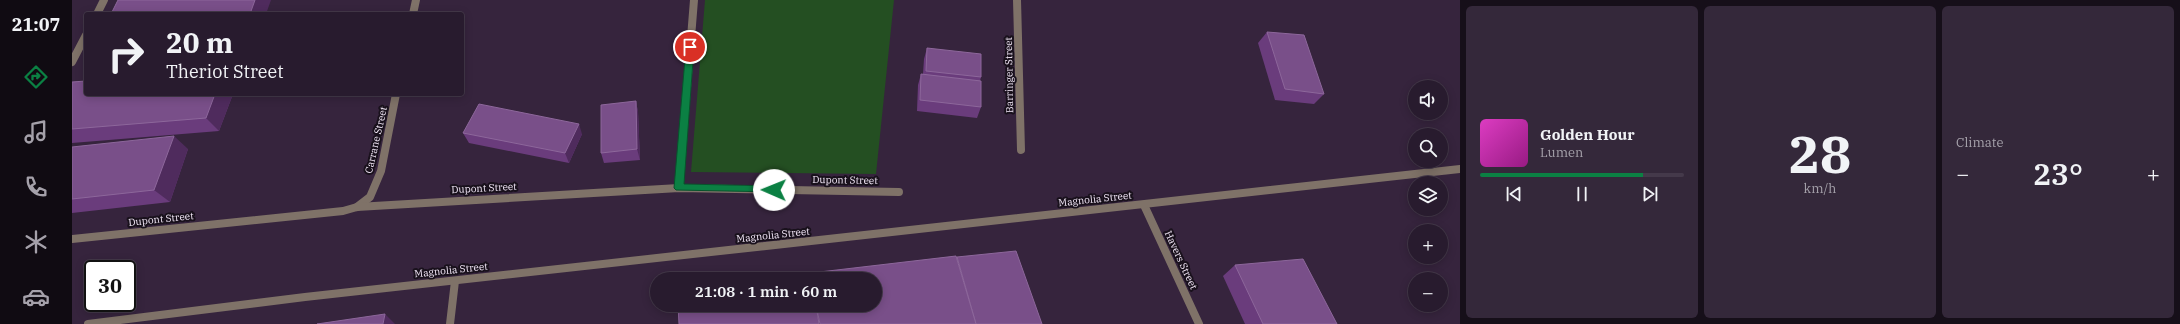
<!DOCTYPE html>
<html lang="en">
<head>
<meta charset="utf-8">
<style>
	body { margin:0; font-family:"IBM Plex Serif",serif; background:#34283a; color:#f1f3f6; height:100vh; display:flex; flex-direction:column; font-size:15px; white-space:nowrap }
	* { box-sizing:border-box; margin:0 }
	p { font-size:13px; color:#a5a1aa }
	.icon { flex:none; width:22px; height:22px; fill:none; stroke:currentColor; stroke-width:2; stroke-linecap:round; stroke-linejoin:round }
	.map { position:relative; flex:1; overflow:hidden }
	.side { display:flex; flex-direction:column; gap:6px; padding:6px; background:#160f19; width:720px }
	.side>* { flex:none }
	.top-card { position:absolute; left:12px; top:12px; width:380px; height:84px; border-radius:4px; box-shadow:0 2px 10px #0003,0 0 0 1px #44394a; background:#281b2e; color:#f1f3f6; overflow:hidden }
	.buttons { position:absolute; left:1336px; top:80px; display:grid; gap:8px }
	.buttons a { display:grid; place-items:center; width:40px; height:40px; border-radius:50%; background:#281b2e; box-shadow:0 2px 10px #0003,0 0 0 1px #44394a; font-size:20px }
	.speed { position:absolute; left:12px; top:260px; display:flex; gap:8px; font-size:20px; font-weight:700; text-align:center }
	.speed>* { display:grid; place-content:center; width:52px; height:52px; border-radius:50%; background:#281b2e; box-shadow:0 2px 10px #0003,0 0 0 1px #44394a; line-height:1 }
	.speed .limit { border:2px solid #111; border-radius:6px; background:#fff; color:#111 }
	.pin { position:absolute; display:grid; place-items:center; width:34px; height:34px; color:#fff; margin:-17px; border:2px solid #fff; border-radius:50%; box-shadow:0 1px 4px #0007 }
	.me { position:absolute; width:44px; margin:-22px; rotate:271deg; stroke-linejoin:round; filter:drop-shadow(0 0 3px #0008) }
	.turn { display:flex; align-items:center; gap:14px; height:84px; padding:0 16px; font-size:18px }
	.turn .icon { width:52px; height:52px; stroke-width:2.5 }
	.turn b { display:block; font-size:28px; line-height:34px }
	.big { font-size:30px; font-weight:600; line-height:1.1 }
	.side .tile { flex:1; display:flex; flex-direction:column; justify-content:center; gap:6px; min-width:0; padding:0 14px; border-radius:6px; background:#34283a }
	.side .dial { align-items:center; gap:0 }
	.dial b { font-size:52px; line-height:1 }
	.song { display:flex; align-items:center; gap:12px }
	.cover { width:48px; height:48px; border-radius:6px; background:linear-gradient(135deg,hsl(310 70% 55%),hsl(310 70% 35%)) }
	.played { height:4px; border-radius:2px; background:linear-gradient(90deg,#0b8043 80%,#44394a 80%) }
	.keys { display:flex; justify-content:space-around; direction:ltr }
	.heat { display:flex; justify-content:space-between; align-items:center; font-size:22px; direction:ltr }
	.side .tiles { flex:1; display:grid; gap:6px; grid-template-columns:repeat(3,1fr) }
	.trip { position:absolute; left:578px; top:272px; width:232px; height:40px; border-radius:20px; background:#281b2e; box-shadow:0 2px 10px #0003,0 0 0 1px #44394a; font-weight:600; line-height:40px; text-align:center }
	main { display:flex; flex:1; min-height:0 }
	.tabs { display:flex; flex-direction:column; width:72px; justify-content:space-around; align-items:center; background:#100b12; color:#a5a1aa }
	.tabs .icon { width:28px; height:28px }
	.tabs .active { color:#0b8043 }
	.tabs b { font-size:18px; color:#f1f3f6 }
	.map>svg:first-child { display:block }
	.green { fill:#244f22 }
	.lines { fill:none; stroke-linecap:round; stroke-linejoin:round }
	.minor { stroke:#7f7268; stroke-width:8 }
	.wall { fill:#6a3c7c }
	.shaded-wall { fill:#4f2b5d }
	.building { fill:#794f89; stroke:#8d679b }
	.route { fill:#0b8043; stroke:#07532c }
	.labels { text-anchor:middle; dominant-baseline:central; stroke-width:4; stroke-linejoin:round; paint-order:stroke }
	.street-label { font-size:10px; fill:#f5eafa; stroke:#19111c }
</style>
</head>
<body>
<main>
<nav class="tabs">
<b>21:07</b>
<svg class="icon active" aria-label="directions" viewBox="0 0 24 24"><path d="M12 3l9 9-9 9-9-9zM9 14v-3h6M13 9l2 2-2 2"/></svg>
<svg class="icon" aria-label="music" viewBox="0 0 24 24"><path d="M9 18V5l10-2v13"/><circle cx="6" cy="18" r="3"/><circle cx="16" cy="16" r="3"/></svg>
<svg class="icon" aria-label="phone" viewBox="0 0 24 24"><path d="M5 4h4l2 5-3 2q2 4 5 5l2-3 5 2v4C11 20 4 13 5 4z"/></svg>
<svg class="icon" aria-label="climate" viewBox="0 0 24 24"><path d="M12 3v18M4 7l16 10M4 17L20 7"/></svg>
<svg class="icon" aria-label="car" viewBox="0 0 24 24"><path d="M5 17H2v-5l4-1 3-4h7l3 4 3 1v5h-3M9 17h6M6 11h13"/><circle cx="7" cy="17" r="2"/><circle cx="17" cy="17" r="2"/></svg>
</nav>
<div class="map">
<svg width="1388" height="324" viewBox="0 0 1388 324">
	<rect width="100%" height="100%" fill="#36243d"/>
	<polygon class="green" points="633,0 822,0 804,174 619,172"/>
	<g class="lines">
		<g class="minor">
			<polyline points="945,0 949,150"/>
			<polyline points="25,14 32,0"/>
			<polyline points="341,14 344,0"/>
			<polyline points="0,62 14,35"/>
			<polyline points="607,188 622,0"/>
			<polyline points="1072,205 1127,324"/>
			<polyline points="285,207 298,197 309,171 324,94"/>
			<polyline points="0,239 271,211 285,207 607,188 827,192"/>
			<polyline points="16,324 233,297 1388,169"/>
			<polyline points="378,324 383,281"/>
		</g>
	</g>
	<g class="wall">
		<polygon points="1195,32 1252,94 1242,104 1203,100 1186,43"/>
		<polygon points="855,48 909,77 908,81 909,107 905,118 845,111 846,85 849,74 851,74 852,59"/>
		<polygon points="0,82 161,94 147,131 0,143"/>
		<polygon points="564,101 566,112 568,160 532,163 529,153"/>
		<polygon points="391,133 510,134 497,163 397,143"/>
		<polygon points="0,147 116,149 98,202 0,213"/>
		<polygon points="1163,265 1265,324 1173,324 1151,276"/>
	</g>
	<g class="shaded-wall">
		<polygon points="183,0 199,0 194,14 178,14"/>
		<polygon points="143,94 161,94 147,131 134,118"/>
		<polygon points="564,101 566,112 568,160 565,149"/>
		<polygon points="507,124 510,134 497,163 493,153"/>
		<polygon points="102,136 116,149 98,202 82,190"/>
		<polygon points="313,314 323,324 311,324"/>
	</g>
	<g class="building">
		<polygon points="46,0 183,0 178,14 39,14"/>
		<polygon points="1195,32 1232,35 1252,94 1213,89"/>
		<polygon points="855,48 909,54 909,77 854,71"/>
		<polygon points="849,74 909,81 909,107 848,100"/>
		<polygon points="14,81 14,94 143,94 134,118 0,129 0,82"/>
		<polygon points="564,101 565,149 529,153 529,105"/>
		<polygon points="407,104 507,124 493,153 391,133"/>
		<polygon points="102,136 82,190 0,199 0,147"/>
		<polygon points="944,251 970,324 904,324 885,257"/>
		<polygon points="884,256 904,324 748,324 744,305 803,305 803,279 740,279 739,273"/>
		<polygon points="1231,259 1265,324 1191,324 1163,265"/>
		<polygon points="739,274 740,279 695,279"/>
		<polygon points="606,305 744,305 747,324 607,324"/>
		<polygon points="313,314 311,324 245,324"/>
	</g>
	<polygon class="route" points="618,44 622,47 612,184 702,186 706,190 705,192 604,190 602,188 614,47"/>
	<g class="labels">
		<g class="street-label">
			<text transform="translate(937 75) rotate(-91)">Barringer Street</text>
			<text transform="translate(304 140) rotate(-77)">Carrane Street</text>
			<text transform="translate(773 180) rotate(1)">Dupont Street</text>
			<text transform="translate(412 188) rotate(-3)">Dupont Street</text>
			<text transform="translate(1023 199) rotate(-6)">Magnolia Street</text>
			<text transform="translate(89 219) rotate(-6)">Dupont Street</text>
			<text transform="translate(701 235) rotate(-6)">Magnolia Street</text>
			<text transform="translate(1109 260) rotate(65)">Havers Street</text>
			<text transform="translate(379 270) rotate(-6)">Magnolia Street</text>
		</g>
	</g>
</svg>
<div class="buttons">
<a><svg class="icon" aria-label="sound" viewBox="0 0 24 24"><path d="M4 9h4l5-4v14l-5-4H4zM17 9q2 3 0 6"/></svg></a>
<a><svg class="icon" aria-label="search" viewBox="0 0 24 24"><circle cx="10" cy="10" r="6"/><path d="M15 15l6 6"/></svg></a>
<a><svg class="icon" aria-label="layers" viewBox="0 0 24 24"><path d="M12 4l9 5-9 5-9-5zM3 14l9 5 9-5"/></svg></a>
<a>+</a>
<a>−</a>
</div>
<div class="speed"><div class="limit">30</div></div>
<div class="pin" style="left:618px;top:47px;background:#d93025"><svg class="icon" aria-label="arrive" viewBox="0 0 24 24"><path d="M6 21V4h12l-3 4 3 4H6"/></svg></div>
<svg class="me" style="left:702px;top:190px" viewBox="-20 -20 40 40"><circle r="19" fill="#fff"/><path d="M0-13L10 11 0 6-10 11z" fill="#0b8043"/></svg>
<div class="trip">21:08 · 1 min · 60 m</div>
<div class="top-card">
<div class="turn"><svg class="icon" aria-label="right" viewBox="0 0 24 24"><path d="M7 20v-9h11M14 6l5 5-5 5"/></svg><div><b>20 m</b>Theriot Street</div></div>
</div>
</div>
<section class="side">
<div class="tiles">
<div class="tile">
<div class="song"><i class="cover"></i><div><b>Golden Hour</b><p>Lumen</p></div></div>
<div class="played"></div>
<div class="keys"><svg class="icon" aria-label="previous" viewBox="0 0 24 24"><path d="M18 5L8 12l10 7zM5 5v14"/></svg><svg class="icon" aria-label="pause" viewBox="0 0 24 24"><path d="M8 5v14M16 5v14"/></svg><svg class="icon" aria-label="next" viewBox="0 0 24 24"><path d="M6 5l10 7-10 7zM19 5v14"/></svg></div>
</div>
<div class="tile dial"><b>28</b><p>km/h</p></div>
<div class="tile"><p>Climate</p>
<div class="heat"><a>−</a><b class="big">23°</b><a>+</a></div>
</div>
</div>
</section>
</main>
</body>
</html>
